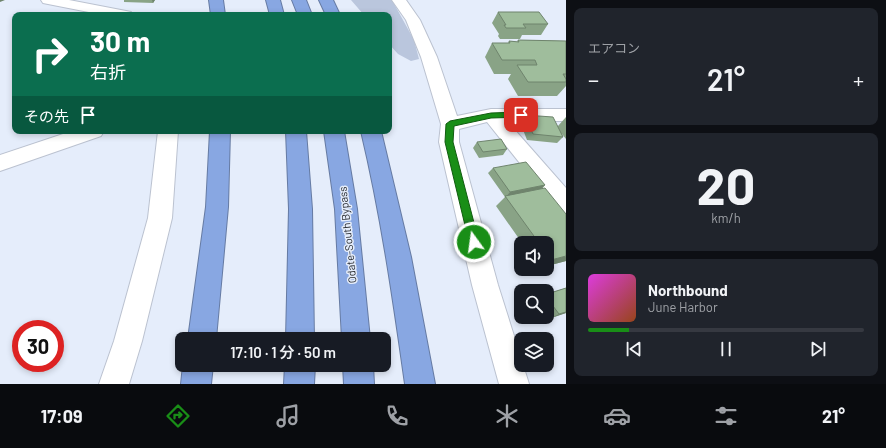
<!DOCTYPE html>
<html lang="ja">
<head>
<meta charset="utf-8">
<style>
	body { margin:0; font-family:Barlow,"Noto Sans JP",sans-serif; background:#20242c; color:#f1f3f6; height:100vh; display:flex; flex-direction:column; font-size:15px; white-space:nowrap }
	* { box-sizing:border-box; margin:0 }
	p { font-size:13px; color:#9ea1a6 }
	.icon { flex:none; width:22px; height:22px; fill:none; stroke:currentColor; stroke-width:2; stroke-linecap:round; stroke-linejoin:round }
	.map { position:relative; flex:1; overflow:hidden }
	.drawer { display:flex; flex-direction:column; gap:8px; padding:8px; background:#0d0f14; width:320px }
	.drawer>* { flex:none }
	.hud { position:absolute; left:12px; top:12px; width:380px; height:122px; border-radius:8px; box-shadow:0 2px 6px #0003; background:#0b6e4f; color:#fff; overflow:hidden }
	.tools { position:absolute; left:514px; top:236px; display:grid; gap:8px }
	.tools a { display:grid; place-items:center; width:40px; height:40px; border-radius:8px; background:#171b24; box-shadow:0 2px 6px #0003; font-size:20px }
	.speed { position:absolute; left:12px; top:320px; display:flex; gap:8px; font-size:20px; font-weight:700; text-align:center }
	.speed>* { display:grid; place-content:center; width:52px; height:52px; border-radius:50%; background:#171b24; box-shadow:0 2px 6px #0003; line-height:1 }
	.speed .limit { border:6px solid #d22; background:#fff; color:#111 }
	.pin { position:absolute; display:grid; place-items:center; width:34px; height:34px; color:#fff; margin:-17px; border-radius:8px; box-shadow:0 2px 6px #0006 }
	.me { position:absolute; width:44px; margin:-22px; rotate:346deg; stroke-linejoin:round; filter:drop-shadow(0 0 3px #0008) }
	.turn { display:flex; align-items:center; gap:14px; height:84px; padding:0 12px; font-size:18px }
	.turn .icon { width:52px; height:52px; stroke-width:2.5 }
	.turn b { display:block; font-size:28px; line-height:34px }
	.then { display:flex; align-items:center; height:38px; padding:0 12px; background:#0003; gap:8px; font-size:15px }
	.big { font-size:30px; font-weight:600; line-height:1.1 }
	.drawer .tile { flex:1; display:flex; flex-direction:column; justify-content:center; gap:6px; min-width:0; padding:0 14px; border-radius:8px; background:#20242c }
	.drawer .dial { align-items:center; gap:0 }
	.dial b { font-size:52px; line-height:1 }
	.song { display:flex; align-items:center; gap:12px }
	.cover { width:48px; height:48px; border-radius:6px; background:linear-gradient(135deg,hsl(300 70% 55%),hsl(20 70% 35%)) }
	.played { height:4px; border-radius:2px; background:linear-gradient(90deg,#198e17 15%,#363941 15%) }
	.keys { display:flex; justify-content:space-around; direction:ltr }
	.heat { display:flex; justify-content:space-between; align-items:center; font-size:22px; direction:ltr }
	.trip { position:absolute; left:175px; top:332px; width:216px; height:40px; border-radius:8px; background:#171b24; box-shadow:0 2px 6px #0003; font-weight:600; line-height:40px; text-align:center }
	.dock { display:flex; height:64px; justify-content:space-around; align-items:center; background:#090b0e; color:#9ea1a6 }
	.dock .icon { width:28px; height:28px }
	.dock .selected { color:#198e17 }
	.dock b { font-size:18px; color:#f1f3f6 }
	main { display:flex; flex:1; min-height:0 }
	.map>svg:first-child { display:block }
	.green { fill:#bac6dd }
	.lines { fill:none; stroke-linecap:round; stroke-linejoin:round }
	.street-casing { stroke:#bbc2d0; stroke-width:2 }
	.highway-casing { stroke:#667ba3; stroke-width:2 }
	.street { fill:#fff; fill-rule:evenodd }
	.highway { fill:#88a7e2; fill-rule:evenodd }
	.wall { fill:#89a386 }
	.shaded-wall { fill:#6f846d }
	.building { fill:#9fbd9c; stroke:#6f846d }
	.route { fill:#198e17; stroke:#105c0f }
	.labels { text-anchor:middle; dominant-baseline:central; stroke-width:3; stroke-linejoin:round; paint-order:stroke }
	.street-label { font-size:11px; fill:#26292e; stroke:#e5edfb }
</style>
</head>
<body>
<main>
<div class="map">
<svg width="566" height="384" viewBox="0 0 566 384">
	<rect width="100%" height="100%" fill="#e5edfb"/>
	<polygon class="green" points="351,0 392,0 414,40 419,59 411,61 398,54 389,44 389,15 364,15"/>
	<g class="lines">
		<defs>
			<g id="street">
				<polygon points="41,0 69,0 126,11 131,12 133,15 104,15 48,4 43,3"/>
				<polygon points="392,0 406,0 420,20 437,57 457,116 491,109 566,109 566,121 507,121 566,188 566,213 558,211 487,122 459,129 459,142 498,285 521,358 521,365 523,365 529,384 499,384 472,285 439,142 441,124 421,57 406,20"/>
				<polygon points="72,131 104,131 101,136 0,171 0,155"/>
				<polygon points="158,131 178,131 172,218 142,341 129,384 99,384 114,341 148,218"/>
			</g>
			<g id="highway">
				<polygon points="209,0 223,0 225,15 211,15"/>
				<polygon points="266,0 280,0 284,15 270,15"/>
				<polygon points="292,0 306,0 312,15 298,15"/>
				<polygon points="319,0 333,0 340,15 326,15"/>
				<polygon points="210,131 230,131 228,207 216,339 188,339 206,207"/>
				<polygon points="286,131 306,131 312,209 314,339 286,339 289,209"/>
				<polygon points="324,131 344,131 357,209 370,339 342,339 335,209"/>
				<path d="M 361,131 L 381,131 L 411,257 L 435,384 L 405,384 C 393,299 381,215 361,131 Z"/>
				<polygon points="183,365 213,365 211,384 181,384"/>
				<polygon points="285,365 315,365 314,384 284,384"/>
				<polygon points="343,365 373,365 374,384 344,384"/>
			</g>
		</defs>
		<use href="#street" class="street-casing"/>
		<use href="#highway" class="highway-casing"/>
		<use href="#street" class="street"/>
		<use href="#highway" class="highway"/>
	</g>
	<g class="wall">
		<polygon points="124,0 155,0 153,3 124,2"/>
		<polygon points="498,12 548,24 541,35 522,35 520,39 500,39 498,36 499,34 492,23"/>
		<polygon points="518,40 566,41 566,86 557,96 518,96 508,79 511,74 494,74 485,57 492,43 508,43 509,41 517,42"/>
		<polygon points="524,115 558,126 566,117 566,139 562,134 563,137 557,143 527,140 520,122"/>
		<polygon points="477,142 507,149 503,155 479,158 473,148"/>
		<polygon points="493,168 545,185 542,189 566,261 547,266 547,243 522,243 496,206 505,197 488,173"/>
		<polygon points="566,288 566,313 551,318 547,312 547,294"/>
	</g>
	<g class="shaded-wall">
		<polygon points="0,0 5,0 0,2"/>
		<polygon points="152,0 155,0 153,3"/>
		<polygon points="545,185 539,191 505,198 510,192"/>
		<polygon points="566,256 566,261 547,266 547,262 551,260"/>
		<polygon points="566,312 566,313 551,318 559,314"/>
	</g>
	<g class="building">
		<polygon points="498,12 539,12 548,24 523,24 526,28 506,28 504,25 506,25"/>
		<polygon points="518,40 566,41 566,74 563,74 566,79 566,82 528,82 517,65 537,65 535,60 502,60 492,43 510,43 509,41 519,42"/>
		<polygon points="524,115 553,117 563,137 533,134"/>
		<polygon points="501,139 507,149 483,152 477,142"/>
		<polygon points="526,162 545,185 510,192 493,168"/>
		<polygon points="545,188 566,214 566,256 551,260 547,254 547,243 539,243 505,196"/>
		<polygon points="566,288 566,312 559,314 547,298 547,294"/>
	</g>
	<polygon class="route" points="521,112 524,113 524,117 491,118 454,126 453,142 479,242 478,245 474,247 471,245 469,242 445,142 446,124 450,121 491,113"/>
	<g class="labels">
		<g class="street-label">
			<text transform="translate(347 235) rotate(-96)">Odate-South Bypass</text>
		</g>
	</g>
</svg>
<div class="tools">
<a><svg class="icon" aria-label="sound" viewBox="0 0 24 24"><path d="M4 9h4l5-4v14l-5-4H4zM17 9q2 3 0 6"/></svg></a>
<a><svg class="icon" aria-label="search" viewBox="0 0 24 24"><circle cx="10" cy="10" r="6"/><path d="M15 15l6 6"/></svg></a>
<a><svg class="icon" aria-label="layers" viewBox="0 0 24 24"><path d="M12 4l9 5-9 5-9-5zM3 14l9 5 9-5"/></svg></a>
</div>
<div class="speed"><div class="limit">30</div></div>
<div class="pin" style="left:521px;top:115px;background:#d93025"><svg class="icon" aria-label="arrive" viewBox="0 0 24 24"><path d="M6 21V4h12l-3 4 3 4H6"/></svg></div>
<svg class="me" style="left:474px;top:242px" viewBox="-20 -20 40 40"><circle r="17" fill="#198e17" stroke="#fff" stroke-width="3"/><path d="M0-11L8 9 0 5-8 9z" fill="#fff"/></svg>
<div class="trip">17:10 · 1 分 · 50 m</div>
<div class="hud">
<div class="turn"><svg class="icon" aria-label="right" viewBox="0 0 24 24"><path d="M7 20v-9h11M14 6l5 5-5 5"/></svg><div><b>30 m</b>右折</div></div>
<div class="then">その先<svg class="icon" aria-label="arrive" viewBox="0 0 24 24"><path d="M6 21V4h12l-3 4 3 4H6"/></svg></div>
</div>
</div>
<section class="drawer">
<div class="tile"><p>エアコン</p>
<div class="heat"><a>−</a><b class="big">21°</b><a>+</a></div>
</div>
<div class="tile dial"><b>20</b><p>km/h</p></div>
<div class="tile">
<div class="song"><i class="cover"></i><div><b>Northbound</b><p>June Harbor</p></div></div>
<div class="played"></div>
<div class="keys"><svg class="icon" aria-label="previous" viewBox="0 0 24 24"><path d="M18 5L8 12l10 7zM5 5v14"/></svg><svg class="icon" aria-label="pause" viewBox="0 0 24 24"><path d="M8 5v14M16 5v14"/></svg><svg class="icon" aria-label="next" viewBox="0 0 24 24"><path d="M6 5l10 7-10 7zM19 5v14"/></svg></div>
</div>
</section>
</main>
<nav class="dock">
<b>17:09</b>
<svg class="icon selected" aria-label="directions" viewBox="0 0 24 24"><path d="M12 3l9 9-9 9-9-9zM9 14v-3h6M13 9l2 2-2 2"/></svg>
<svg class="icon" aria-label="music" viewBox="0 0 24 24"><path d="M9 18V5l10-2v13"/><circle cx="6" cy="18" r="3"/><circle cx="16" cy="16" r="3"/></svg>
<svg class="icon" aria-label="phone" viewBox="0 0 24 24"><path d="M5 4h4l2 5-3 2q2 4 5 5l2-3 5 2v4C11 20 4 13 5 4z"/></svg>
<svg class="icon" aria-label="climate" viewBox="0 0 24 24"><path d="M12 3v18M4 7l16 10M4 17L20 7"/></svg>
<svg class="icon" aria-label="car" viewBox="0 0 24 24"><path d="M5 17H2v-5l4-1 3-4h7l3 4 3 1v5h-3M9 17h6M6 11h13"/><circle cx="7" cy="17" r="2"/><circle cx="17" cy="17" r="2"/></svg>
<svg class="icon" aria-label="filters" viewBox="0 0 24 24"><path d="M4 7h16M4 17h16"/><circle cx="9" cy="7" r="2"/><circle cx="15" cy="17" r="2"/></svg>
<b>21°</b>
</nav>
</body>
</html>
